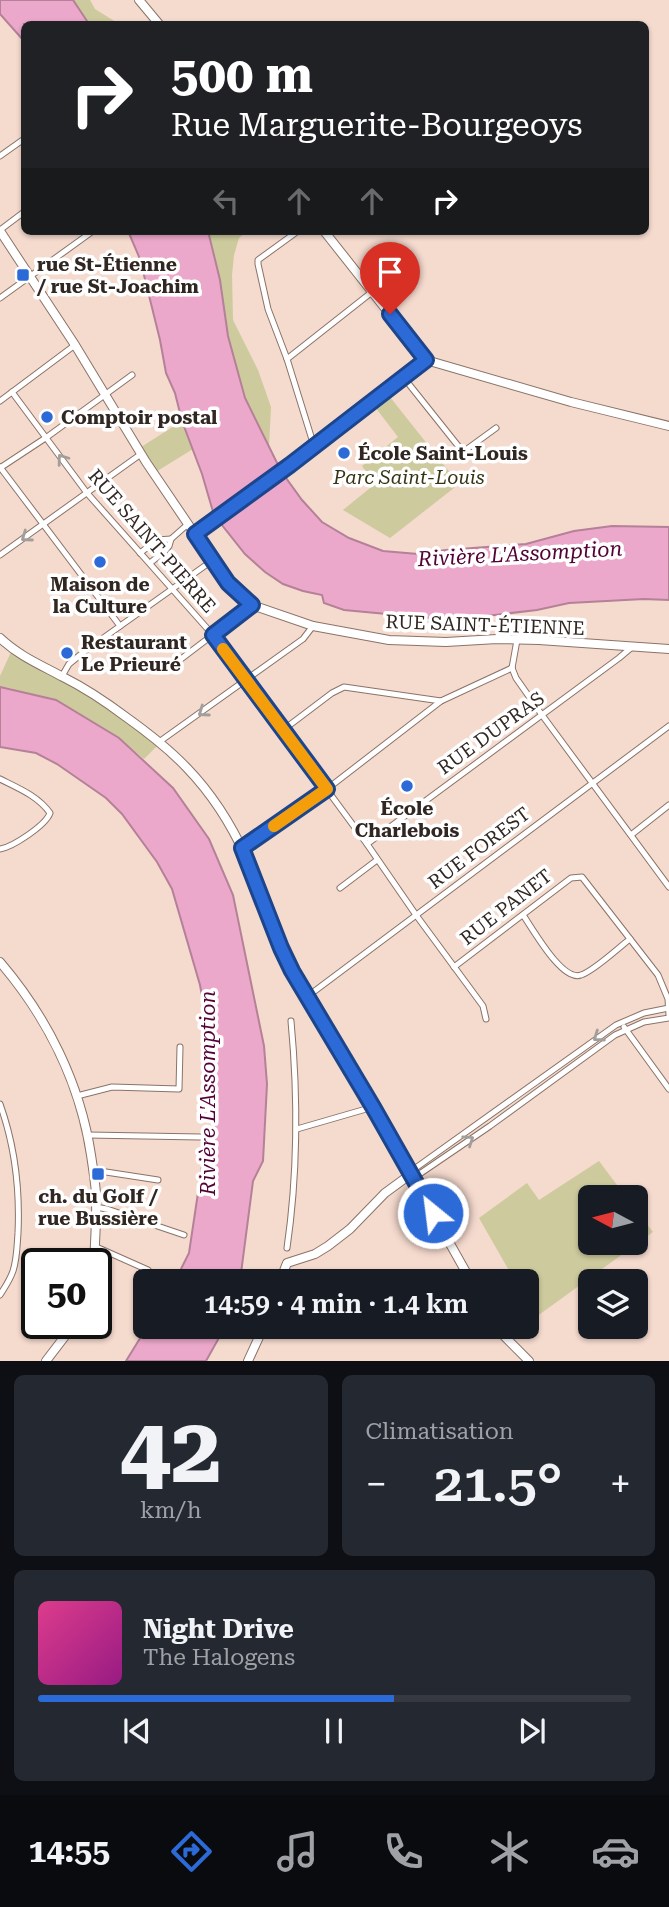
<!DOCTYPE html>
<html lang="fr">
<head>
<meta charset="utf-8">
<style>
	body { margin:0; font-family:"Roboto Serif",serif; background:#242831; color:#f1f3f6; height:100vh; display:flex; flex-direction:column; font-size:26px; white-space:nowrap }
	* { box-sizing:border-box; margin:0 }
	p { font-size:23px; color:#9ea1a6 }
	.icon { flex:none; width:38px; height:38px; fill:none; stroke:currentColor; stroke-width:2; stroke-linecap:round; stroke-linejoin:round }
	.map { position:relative; height:1361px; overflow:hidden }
	.panel { display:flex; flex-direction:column; gap:14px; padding:14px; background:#0d0f14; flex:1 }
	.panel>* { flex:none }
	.banner { position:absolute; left:21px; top:21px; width:628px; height:214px; border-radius:10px; box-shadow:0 2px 5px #0004; background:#202124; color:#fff; overflow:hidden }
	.needle { width:46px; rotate:277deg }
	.tools { position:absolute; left:578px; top:1185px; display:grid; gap:14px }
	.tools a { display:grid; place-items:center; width:70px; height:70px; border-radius:10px; background:#171b24; box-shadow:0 2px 5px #0004; font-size:35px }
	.speed { position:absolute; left:21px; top:1248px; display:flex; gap:14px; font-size:35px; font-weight:700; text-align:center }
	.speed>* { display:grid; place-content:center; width:91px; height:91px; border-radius:50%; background:#171b24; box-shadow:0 2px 5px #0004; line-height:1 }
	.speed .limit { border:4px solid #111; border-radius:10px; background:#fff; color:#111 }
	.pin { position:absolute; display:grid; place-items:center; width:60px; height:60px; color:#fff; margin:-72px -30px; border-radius:50% 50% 50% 0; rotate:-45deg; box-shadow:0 0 7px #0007 }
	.pin .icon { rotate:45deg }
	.me { position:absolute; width:77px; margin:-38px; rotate:331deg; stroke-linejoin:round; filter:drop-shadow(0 0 5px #0008) }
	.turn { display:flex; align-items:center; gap:24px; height:147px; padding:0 35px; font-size:32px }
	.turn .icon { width:91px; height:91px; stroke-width:2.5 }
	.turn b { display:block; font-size:49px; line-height:60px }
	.lanes { display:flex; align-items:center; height:66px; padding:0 35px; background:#0003; justify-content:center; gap:35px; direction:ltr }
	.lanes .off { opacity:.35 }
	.big { font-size:52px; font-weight:600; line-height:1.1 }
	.panel .card { flex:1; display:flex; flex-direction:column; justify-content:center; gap:10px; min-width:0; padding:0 24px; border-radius:10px; background:#242831 }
	.panel .dial { align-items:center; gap:0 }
	.dial b { font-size:91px; line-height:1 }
	.song { display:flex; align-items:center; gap:21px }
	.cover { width:84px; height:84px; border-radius:10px; background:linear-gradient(135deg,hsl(330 70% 55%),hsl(310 70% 35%)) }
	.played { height:7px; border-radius:4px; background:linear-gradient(90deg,#2b6ad7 60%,#363941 60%) }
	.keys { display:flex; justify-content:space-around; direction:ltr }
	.heat { display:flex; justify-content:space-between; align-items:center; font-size:38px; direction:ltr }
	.panel .tiles { flex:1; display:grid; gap:14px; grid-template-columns:1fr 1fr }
	.card:last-child { grid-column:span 2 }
	.trip { position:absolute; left:133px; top:1269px; width:406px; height:70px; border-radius:10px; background:#171b24; box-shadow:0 2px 5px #0004; font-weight:600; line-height:70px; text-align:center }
	.menu { display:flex; height:112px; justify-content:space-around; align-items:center; background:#090b0e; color:#9ea1a6 }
	.menu .icon { width:49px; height:49px }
	.menu .selected { color:#2b6ad7 }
	.menu b { font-size:32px; color:#f1f3f6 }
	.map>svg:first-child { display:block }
	.green { fill:#cdca9d }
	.water { fill:#eca8ca; stroke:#b48198; stroke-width:2 }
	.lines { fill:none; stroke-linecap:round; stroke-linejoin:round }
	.street-casing { stroke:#8a7368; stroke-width:7 }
	.secondary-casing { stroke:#8a7368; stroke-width:10 }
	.street { stroke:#fff; stroke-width:5 }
	.secondary { stroke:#fff; stroke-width:8 }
	.oneway { stroke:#a29e9c }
	.route-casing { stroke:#1c458c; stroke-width:18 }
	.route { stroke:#2b6ad7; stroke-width:12 }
	.slow { stroke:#f59e0b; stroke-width:12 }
	.poi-dot { fill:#2b6ad7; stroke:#fff; stroke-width:2.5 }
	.labels { text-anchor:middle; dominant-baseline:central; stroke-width:7; stroke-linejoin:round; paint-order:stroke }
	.poi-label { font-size:19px; font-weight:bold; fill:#312722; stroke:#fff; text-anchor:start }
	.park-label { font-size:19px; font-style:italic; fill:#373415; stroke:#fff }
	.street-label { font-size:19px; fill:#312722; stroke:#fff }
	.water-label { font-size:21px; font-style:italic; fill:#520236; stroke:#fff }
</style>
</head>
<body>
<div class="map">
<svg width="669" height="1361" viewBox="0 0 669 1361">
	<rect width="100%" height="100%" fill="#f5dace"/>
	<g class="green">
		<polygon points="73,0 90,0 95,9 119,24 89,24"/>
		<polygon points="208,231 247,231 239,238 234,255 232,275 233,320 258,370 271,407 269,446 245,398 228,336 220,280"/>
		<polygon points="386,392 459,484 390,538 343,510 375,484 362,466 398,437 372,403"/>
		<polygon points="182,421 193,449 154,473 138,449"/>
		<polygon points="12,650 62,676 160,743 144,759 119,738 10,688 0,687 0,676"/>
		<polygon points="599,1161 626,1197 590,1197 590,1242 635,1242 635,1209 653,1232 536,1317 527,1301 527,1281 515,1281 479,1218 527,1183 539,1200"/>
	</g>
	<g class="water">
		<polygon points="0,0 73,0 89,24 24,24 24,41 0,14"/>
		<polygon points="128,231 208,231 220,280 228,336 245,398 281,471 302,500 322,522 349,538 383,551 418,554 446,550 526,544 574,531 612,526 669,527 669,600 644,599 569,603 537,610 451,620 344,610 324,603 322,595 303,591 283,584 265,572 245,554 214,515 202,474 182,421 175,393 166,373 160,340 140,259"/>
		<polygon points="0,687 56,700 119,738 173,788 209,839 233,895 264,1046 267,1084 263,1161 253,1181 240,1281 175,1281 189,1253 205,1146 213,1133 216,1120 210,1108 214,1064 200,985 172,889 157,862 122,814 106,798 57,764 36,753 0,747"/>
		<polygon points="147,1327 147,1326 225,1327 206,1361 126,1361"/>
	</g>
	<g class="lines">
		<defs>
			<g id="street">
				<polyline points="0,156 24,139"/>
				<polyline points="0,230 24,212"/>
				<polyline points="298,231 258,260 258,264 268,309 287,359 314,446"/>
				<polyline points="0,298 93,231"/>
				<polyline points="287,359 372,292"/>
				<polyline points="404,378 463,452 496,428"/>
				<polyline points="12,392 87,493 213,635 367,844 416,915 483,1006 486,1019"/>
				<polyline points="0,401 75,345"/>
				<polyline points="0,467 120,626"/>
				<polyline points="0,468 47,437 132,375"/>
				<polyline points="195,534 290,465 426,360"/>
				<polyline points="140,553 157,540 171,539"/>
				<polyline points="0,555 141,454"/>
				<polyline points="150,563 165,551 169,546 171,539 188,524"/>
				<polyline points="181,659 252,605"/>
				<polyline points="512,668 516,678 542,715 669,887"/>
				<polyline points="512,668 517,640"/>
				<polyline points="62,676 69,664 85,651 213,560"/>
				<polyline points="283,730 332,693 344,687 441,701"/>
				<polyline points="159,742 303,639 313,626"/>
				<path d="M 0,779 C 18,788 38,796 50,813 C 46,825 13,847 0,849"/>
				<polyline points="631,835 669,805"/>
				<polyline points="367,844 619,658 632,647"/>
				<polyline points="242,848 327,789 441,701 512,668"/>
				<polyline points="340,888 377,860"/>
				<path d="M 523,915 C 533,929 562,982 581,975 C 594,971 618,948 630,939"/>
				<polyline points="454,967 571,878 582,877 658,975 668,999 669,1015"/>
				<polyline points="308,996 669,726"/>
				<polyline points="624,1027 669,1089"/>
				<polyline points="77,1096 112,1087 179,1089 180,1047"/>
				<path d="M 0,1104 C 15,1146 20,1189 18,1233 C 17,1246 17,1259 13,1271 C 10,1280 5,1287 0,1295"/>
				<polyline points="297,1129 373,1107"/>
				<polyline points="88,1135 200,1137"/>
				<polyline points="93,1170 158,1180"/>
				<polyline points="411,1174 417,1167 616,1025 644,1013 669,1008"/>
				<polyline points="411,1174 421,1173 490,1126 615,1035 644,1022 669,1018"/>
				<polyline points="95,1207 107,1209 184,1235"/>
				<polyline points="94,1246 148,1270"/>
				<path d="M 287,1248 C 298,1172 298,1096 291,1021"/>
			</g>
			<g id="secondary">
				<polyline points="139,0 159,24"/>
				<polyline points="0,231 75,345 146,462 228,583 252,605 313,626 389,640 446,642 497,639 539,640 669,649"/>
				<polyline points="324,231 426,360 571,402 669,426"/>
				<path d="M 0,638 C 19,656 41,665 63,677 C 85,688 106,702 126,717 C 147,732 169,749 187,768 C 211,793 232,826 246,857 C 263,894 274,934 292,971 L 373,1107 L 471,1281"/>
				<path d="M 0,962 C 47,1017 80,1083 91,1155 C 93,1168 95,1181 96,1193 C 97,1216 95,1240 94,1264"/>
				<polyline points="280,1281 287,1263 315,1254 328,1246 350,1229 385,1193 411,1174"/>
				<polyline points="497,1326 505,1337 529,1361"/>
				<polyline points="46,1361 75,1323"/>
				<polyline points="248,1361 264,1326"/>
			</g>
		</defs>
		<use href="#street" class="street-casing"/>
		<use href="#secondary" class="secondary-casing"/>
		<use href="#street" class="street"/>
		<use href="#secondary" class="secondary"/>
	</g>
	<defs><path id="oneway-chevron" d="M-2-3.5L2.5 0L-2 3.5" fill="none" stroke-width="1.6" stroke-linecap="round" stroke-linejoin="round" transform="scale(1.75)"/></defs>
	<g class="oneway">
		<use href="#oneway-chevron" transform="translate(62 459) rotate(-126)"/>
		<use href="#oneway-chevron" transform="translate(26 537) rotate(145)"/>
		<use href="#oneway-chevron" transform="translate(203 712) rotate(145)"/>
		<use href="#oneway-chevron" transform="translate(598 1037) rotate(145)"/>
		<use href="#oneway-chevron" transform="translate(469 1140) rotate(-34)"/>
	</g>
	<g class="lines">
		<defs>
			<polyline id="route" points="390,314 426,360 290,465 195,534 228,583 252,605 213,635 327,789 242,848 281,948 292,971 373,1107 433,1213"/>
		</defs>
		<use href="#route" class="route-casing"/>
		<use href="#route" class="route"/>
		<polyline class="slow" points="223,649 327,789 274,826"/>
	</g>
	<g class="poi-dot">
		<rect x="16" y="268" width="14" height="14" rx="3.5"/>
		<circle cx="47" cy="417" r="7"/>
		<circle cx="344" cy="453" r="7"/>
		<circle cx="100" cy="562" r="7"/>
		<circle cx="67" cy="653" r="7"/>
		<circle cx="407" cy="786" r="7"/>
		<rect x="91" y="1167" width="14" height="14" rx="3.5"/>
	</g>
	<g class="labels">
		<g class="poi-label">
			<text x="37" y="264">rue St-Étienne<tspan x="37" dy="22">/ rue St-Joachim</tspan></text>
			<text x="61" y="417">Comptoir postal</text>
			<text x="358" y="453">École Saint-Louis</text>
			<text x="100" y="584" text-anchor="middle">Maison de<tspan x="100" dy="22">la Culture</tspan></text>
			<text x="81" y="642">Restaurant<tspan x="81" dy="22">Le Prieuré</tspan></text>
			<text x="407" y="808" text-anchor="middle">École<tspan x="407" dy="22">Charlebois</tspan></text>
			<text x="98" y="1196" text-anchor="middle">ch. du Golf /<tspan x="98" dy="22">rue Bussière</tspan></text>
		</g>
		<g class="park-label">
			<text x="409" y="477">Parc Saint-Louis</text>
		</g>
		<g class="street-label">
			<text transform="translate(152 541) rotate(49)">RUE SAINT-PIERRE</text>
			<text transform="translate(485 625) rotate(2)">RUE SAINT-ÉTIENNE</text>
			<text transform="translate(491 733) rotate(-36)">RUE DUPRAS</text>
			<text transform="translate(479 848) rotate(-37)">RUE FOREST</text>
			<text transform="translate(506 907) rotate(-38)">RUE PANET</text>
		</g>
		<g class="water-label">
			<text transform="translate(520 554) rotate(-3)">Rivière L'Assomption</text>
			<text transform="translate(208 1093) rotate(-90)">Rivière L'Assomption</text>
		</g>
	</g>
</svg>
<div class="tools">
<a><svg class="needle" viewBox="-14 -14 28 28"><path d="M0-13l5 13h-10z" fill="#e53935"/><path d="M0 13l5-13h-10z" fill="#9ea1a6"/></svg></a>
<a><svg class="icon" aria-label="layers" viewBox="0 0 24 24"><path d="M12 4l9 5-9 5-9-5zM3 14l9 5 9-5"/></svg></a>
</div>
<div class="speed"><div class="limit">50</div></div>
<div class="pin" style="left:390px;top:314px;background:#d93025"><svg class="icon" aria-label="arrive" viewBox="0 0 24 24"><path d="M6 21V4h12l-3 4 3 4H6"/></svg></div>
<svg class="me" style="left:433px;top:1213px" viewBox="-20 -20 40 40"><circle r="17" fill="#2b6ad7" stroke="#fff" stroke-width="3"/><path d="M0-11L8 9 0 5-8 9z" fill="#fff"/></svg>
<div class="trip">14:59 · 4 min · 1.4 km</div>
<div class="banner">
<div class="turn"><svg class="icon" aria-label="right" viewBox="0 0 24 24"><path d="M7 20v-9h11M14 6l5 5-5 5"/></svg><div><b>500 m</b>Rue Marguerite-Bourgeoys</div></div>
<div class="lanes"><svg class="icon off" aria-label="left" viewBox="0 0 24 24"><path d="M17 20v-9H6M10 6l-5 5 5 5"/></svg><svg class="icon off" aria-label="ahead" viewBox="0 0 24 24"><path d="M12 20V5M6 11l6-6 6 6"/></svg><svg class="icon off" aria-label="ahead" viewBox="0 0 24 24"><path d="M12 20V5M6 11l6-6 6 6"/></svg><svg class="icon" aria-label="right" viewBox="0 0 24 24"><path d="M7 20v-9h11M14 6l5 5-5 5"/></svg></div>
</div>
</div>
<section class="panel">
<div class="tiles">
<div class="card dial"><b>42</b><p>km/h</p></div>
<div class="card"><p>Climatisation</p>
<div class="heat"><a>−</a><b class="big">21.5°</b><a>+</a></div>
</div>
<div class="card">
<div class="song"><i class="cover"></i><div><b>Night Drive</b><p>The Halogens</p></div></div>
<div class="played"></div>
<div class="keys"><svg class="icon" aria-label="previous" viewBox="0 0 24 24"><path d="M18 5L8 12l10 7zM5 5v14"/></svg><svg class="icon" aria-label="pause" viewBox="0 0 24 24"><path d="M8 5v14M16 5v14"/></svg><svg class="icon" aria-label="next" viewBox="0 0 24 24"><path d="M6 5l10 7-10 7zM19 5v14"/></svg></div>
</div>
</div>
</section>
<nav class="menu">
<b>14:55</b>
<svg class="icon selected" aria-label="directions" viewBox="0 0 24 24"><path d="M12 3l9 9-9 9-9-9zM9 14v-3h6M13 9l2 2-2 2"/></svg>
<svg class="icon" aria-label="music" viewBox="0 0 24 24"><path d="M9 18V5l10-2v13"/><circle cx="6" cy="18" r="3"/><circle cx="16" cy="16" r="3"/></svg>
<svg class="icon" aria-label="phone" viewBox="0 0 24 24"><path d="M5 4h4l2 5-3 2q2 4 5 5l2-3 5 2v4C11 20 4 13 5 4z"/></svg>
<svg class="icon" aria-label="climate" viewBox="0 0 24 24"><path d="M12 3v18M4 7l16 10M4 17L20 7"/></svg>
<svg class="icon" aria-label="car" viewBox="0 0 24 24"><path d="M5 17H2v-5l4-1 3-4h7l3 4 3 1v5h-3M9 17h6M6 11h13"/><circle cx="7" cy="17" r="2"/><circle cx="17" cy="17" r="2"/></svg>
</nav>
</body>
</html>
